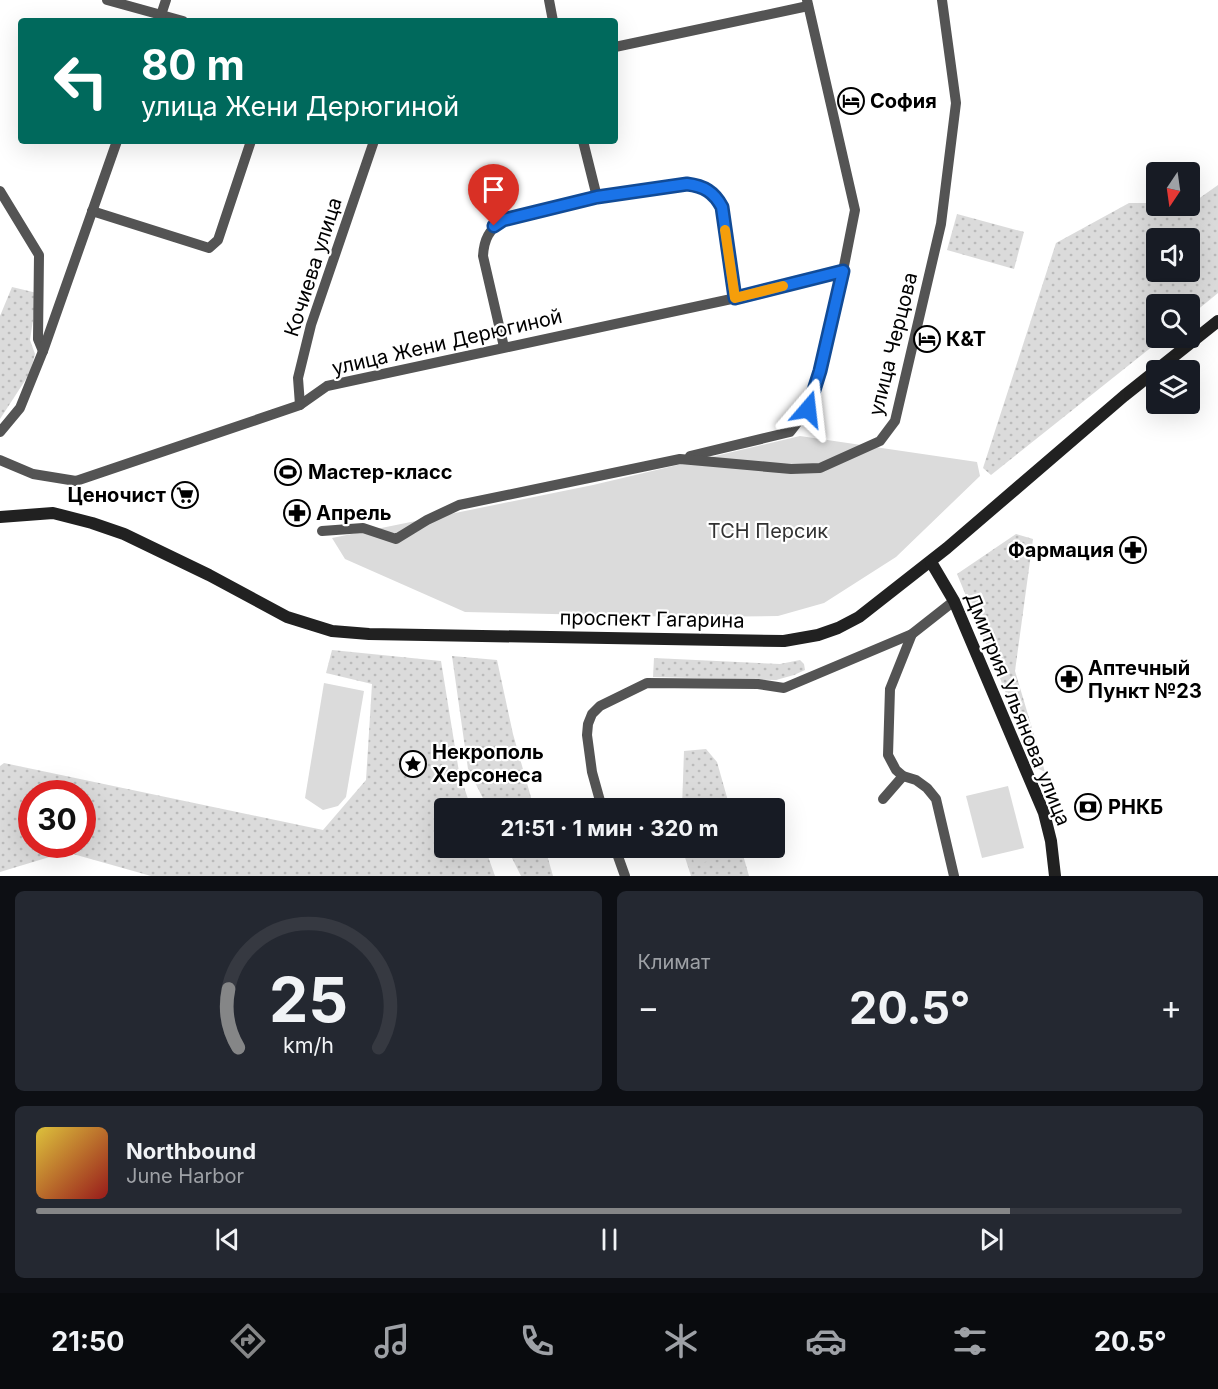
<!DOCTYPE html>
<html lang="ru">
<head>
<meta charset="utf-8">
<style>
	body { margin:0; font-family:Inter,sans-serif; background:#242831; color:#f1f3f6; height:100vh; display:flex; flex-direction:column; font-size:22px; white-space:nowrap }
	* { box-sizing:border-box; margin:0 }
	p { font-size:20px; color:#9ea1a6 }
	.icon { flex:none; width:33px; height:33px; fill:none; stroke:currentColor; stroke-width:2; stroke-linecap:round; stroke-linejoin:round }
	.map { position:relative; height:876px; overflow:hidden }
	.panel { display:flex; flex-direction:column; gap:15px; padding:15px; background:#0d0f14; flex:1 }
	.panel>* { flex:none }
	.top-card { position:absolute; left:18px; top:18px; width:600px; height:126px; border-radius:6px; box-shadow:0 6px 24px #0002; background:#00695c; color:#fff; overflow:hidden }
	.needle { width:39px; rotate:193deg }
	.controls { position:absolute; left:1146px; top:162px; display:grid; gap:12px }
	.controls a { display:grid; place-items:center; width:54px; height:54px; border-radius:6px; background:#171b24; box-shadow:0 6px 24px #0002; font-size:30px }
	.speed { position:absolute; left:18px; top:780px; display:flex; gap:12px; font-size:30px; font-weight:700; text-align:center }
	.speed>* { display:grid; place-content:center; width:78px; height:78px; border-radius:50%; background:#171b24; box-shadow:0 6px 24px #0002; line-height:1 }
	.speed .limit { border:9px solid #d22; background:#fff; color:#111 }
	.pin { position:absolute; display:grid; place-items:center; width:51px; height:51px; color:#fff; margin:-62px -26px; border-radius:50% 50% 50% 0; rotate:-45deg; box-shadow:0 0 6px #0007 }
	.pin .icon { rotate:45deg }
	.me { position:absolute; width:66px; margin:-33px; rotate:17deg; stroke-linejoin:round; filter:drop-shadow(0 0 4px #0008) }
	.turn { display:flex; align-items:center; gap:21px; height:126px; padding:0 24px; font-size:27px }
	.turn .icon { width:78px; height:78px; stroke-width:2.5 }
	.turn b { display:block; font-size:42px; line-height:51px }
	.big { font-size:45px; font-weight:700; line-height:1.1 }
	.panel .card { flex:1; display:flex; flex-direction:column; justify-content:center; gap:9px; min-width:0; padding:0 21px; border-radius:9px; background:#242831 }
	.panel .dial { align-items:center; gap:0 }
	.dial svg { height:156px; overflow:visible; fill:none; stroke:#363941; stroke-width:7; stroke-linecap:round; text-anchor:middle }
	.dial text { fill:#f1f3f6; stroke:none }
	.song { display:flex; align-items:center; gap:18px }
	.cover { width:72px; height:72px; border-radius:9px; background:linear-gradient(135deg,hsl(50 70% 55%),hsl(0 70% 35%)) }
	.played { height:6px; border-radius:3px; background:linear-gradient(90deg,#858687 85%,#363941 85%) }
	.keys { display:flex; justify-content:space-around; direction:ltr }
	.heat { display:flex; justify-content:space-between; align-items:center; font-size:33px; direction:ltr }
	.panel .tiles { flex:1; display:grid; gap:15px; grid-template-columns:1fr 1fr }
	.card:last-child { grid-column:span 2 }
	.trip { position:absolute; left:434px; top:798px; width:351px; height:60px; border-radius:6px; background:#171b24; box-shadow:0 6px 24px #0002; font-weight:700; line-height:60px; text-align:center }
	.menu { display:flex; height:96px; justify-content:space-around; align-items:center; background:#090b0e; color:#9ea1a6 }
	.menu .icon { width:42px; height:42px }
	.menu .selected { color:#858687 }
	.menu b { font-size:27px; color:#f1f3f6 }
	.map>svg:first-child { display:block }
	.grass { fill:url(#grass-dots); fill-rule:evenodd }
	.garden { fill:#dbdbdb }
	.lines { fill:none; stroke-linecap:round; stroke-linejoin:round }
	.minor { stroke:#545454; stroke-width:10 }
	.secondary { stroke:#212121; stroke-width:12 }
	.route-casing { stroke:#114b97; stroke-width:15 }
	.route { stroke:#1a73e8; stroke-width:10 }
	.slow { stroke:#f59e0b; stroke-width:10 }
	.labels { text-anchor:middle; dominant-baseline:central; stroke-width:4.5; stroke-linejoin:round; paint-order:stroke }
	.poi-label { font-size:20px; font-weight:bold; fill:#000; stroke:#fff; text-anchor:start }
	.street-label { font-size:20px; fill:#000; stroke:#fff }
	.park-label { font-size:20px; fill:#323232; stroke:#fff }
</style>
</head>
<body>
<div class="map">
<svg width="1218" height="876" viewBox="0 0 1218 876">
	<defs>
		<pattern id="grass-dots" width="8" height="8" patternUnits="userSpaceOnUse" patternTransform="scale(1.5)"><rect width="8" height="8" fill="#dbdbdb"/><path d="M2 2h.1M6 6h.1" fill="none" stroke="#bababa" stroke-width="1.8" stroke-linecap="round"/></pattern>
	</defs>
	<rect width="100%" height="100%" fill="#fff"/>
	<g class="grass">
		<path d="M 1218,185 L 1218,293 L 1190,316 L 1190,304 L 1156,304 L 1156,338 L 1163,338 L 991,475 L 983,468 L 1056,243 L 1129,203 L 1156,203 L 1156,206 L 1190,206 L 1190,202 L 1194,202 ZM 1190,238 L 1190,272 L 1156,272 L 1156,238 Z"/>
		<polygon points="957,214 1024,232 1014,269 947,250"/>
		<polygon points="12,287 37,293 30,340 35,354 30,373 0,419 0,316"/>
		<polygon points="1016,534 1033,539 1015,671 1045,772 1037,768 957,574"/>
		<path d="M 332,650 L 441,661 L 459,772 L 471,808 L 444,808 L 444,848 L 485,848 L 495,876 L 151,876 L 66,852 L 0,872 L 0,766 L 4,763 L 323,830 L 366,780 L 372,684 L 326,673 ZM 32,794 L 82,794 L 82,844 L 32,844 Z"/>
		<polygon points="452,656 497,660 513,734 534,808 488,808 468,769"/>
		<polygon points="654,658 780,664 800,660 804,664 805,670 794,675 776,680 653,677"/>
		<polygon points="706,749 717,762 730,808 682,808 684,751"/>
		<polygon points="507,848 545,848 553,876 521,876"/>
		<polygon points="682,848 741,848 749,876 691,876"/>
	</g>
	<g class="garden">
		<polygon points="800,436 977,462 980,476 896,557 824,603 778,616 684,617 465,612 345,559 332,538 593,485"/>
		<polygon points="324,683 364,691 346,797 338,806 323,810 305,798"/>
		<polygon points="1008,786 1024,848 982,858 966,796"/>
		<polygon points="691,848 718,848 721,859 694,864"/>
	</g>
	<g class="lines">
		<g class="minor">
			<polyline points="107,0 183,21"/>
			<polyline points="549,0 553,21"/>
			<polyline points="159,21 166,0"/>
			<polyline points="615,47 808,6"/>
			<polyline points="583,141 597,197"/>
			<polyline points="0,191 39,255 38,339 43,351"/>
			<polyline points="92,211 209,248 218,240 251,141"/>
			<path d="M 504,347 L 483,256 C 484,239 489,230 503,220 L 597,197 L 687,184 C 704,186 714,192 722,207 L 736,298"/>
			<polyline points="300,405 298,378 311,325 374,141"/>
			<polyline points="0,432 20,408 43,351 117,141"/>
			<polyline points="690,456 790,432 808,409 820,371 843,271 855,210 807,0"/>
			<polyline points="0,460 33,474 76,481 300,405 327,386 736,298 843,271"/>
			<polyline points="322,531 363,528 396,539 427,520 459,505 680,459 791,469 820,468 880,441 895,421 941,224 956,103 942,0"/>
			<polyline points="912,634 890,689 888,755 896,770 903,776 916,780 927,788 936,799 954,876"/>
			<polyline points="883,799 903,776"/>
			<polyline points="602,808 592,772 587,735 588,724 592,714 600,706 647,683 758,684 784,688 912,634 954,601"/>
			<polyline points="615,848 625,876"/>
		</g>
		<g class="secondary">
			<polyline points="0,517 53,513 92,523 124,534 209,575 287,617 332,631 369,634 784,641 818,635 838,628 859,617 947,548 1124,396 1218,321"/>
			<polyline points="931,562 954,601 1044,813 1051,841 1055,876"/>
		</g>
	</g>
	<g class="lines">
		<defs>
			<path id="route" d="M 494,226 L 503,220 L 597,197 L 687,184 C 704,186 714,192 722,207 L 735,298 L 843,271 L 820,371 L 808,409"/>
		</defs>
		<use href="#route" class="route-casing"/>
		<use href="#route" class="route"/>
		<polyline class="slow" points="725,230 735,298 783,286"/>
	</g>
	<defs>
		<symbol id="hotel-ring" viewBox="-11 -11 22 22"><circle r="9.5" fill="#fff" stroke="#000" stroke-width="1.5"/><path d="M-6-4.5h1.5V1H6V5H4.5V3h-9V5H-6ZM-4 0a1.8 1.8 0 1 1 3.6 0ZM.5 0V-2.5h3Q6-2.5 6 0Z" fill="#000"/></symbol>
		<symbol id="stadium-ring" viewBox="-11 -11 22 22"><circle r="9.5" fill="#fff" stroke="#000" stroke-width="1.5"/><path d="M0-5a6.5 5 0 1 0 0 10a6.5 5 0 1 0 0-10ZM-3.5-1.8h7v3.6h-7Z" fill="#000"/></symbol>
		<symbol id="supermarket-ring" viewBox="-11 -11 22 22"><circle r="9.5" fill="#fff" stroke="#000" stroke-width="1.5"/><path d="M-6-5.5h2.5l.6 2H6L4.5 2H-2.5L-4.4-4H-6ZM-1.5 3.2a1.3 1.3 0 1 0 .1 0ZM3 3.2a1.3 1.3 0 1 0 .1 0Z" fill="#000"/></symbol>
		<symbol id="pharmacy-ring" viewBox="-11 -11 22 22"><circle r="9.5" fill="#fff" stroke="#000" stroke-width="1.5"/><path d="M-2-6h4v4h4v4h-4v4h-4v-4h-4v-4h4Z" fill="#000"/></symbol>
		<symbol id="sight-ring" viewBox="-11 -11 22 22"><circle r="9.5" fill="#fff" stroke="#000" stroke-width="1.5"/><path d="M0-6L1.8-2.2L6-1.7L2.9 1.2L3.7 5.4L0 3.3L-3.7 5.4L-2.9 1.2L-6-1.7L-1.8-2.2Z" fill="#000"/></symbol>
		<symbol id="bank-ring" viewBox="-11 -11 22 22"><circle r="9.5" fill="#fff" stroke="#000" stroke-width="1.5"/><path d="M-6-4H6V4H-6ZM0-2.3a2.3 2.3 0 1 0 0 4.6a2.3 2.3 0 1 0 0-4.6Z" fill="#000"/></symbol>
	</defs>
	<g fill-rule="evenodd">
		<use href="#hotel-ring" x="836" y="86" width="30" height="30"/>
		<use href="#hotel-ring" x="912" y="324" width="30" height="30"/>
		<use href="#stadium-ring" x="273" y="457" width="30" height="30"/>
		<use href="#supermarket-ring" x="170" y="480" width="30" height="30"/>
		<use href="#pharmacy-ring" x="282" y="498" width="30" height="30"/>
		<use href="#pharmacy-ring" x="1118" y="535" width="30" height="30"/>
		<use href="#pharmacy-ring" x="1054" y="664" width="30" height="30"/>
		<use href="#sight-ring" x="398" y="749" width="30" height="30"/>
		<use href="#bank-ring" x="1073" y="792" width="30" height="30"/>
	</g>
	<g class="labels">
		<g class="poi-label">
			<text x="870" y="101">София</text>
			<text x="946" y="339">К&amp;Т</text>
			<text x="308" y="472">Мастер-класс</text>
			<text x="166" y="495" text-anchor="end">Ценочист</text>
			<text x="316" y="513">Апрель</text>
			<text x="1114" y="550" text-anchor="end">Фармация</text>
			<text x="1088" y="668">Аптечный<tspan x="1088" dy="23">Пункт №23</tspan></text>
			<text x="432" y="752">Некрополь<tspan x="432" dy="23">Херсонеса</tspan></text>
			<text x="1108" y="807">РНКБ</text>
		</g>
		<g class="street-label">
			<text transform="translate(313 267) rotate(-72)">Кочиева улица</text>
			<text transform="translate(447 342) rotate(-13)">улица Жени Дерюгиной</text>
			<text transform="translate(893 344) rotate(-76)">улица Черцова</text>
			<text transform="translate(652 619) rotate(1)">проспект Гагарина</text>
			<text transform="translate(1018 709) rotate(68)">Дмитрия Ульянова улица</text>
		</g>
		<g class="park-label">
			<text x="768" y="531">ТСН Персик</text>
		</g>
	</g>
</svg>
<div class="controls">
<a><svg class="needle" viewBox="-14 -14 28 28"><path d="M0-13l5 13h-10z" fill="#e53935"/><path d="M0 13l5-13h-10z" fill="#9ea1a6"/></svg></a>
<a><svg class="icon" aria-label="sound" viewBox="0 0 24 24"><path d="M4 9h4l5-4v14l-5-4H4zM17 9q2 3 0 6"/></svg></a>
<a><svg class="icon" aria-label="search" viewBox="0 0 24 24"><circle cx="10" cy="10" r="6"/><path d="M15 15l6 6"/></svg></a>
<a><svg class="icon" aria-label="layers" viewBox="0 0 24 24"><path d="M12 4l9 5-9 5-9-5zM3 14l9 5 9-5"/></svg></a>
</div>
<div class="speed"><div class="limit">30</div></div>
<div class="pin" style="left:494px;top:226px;background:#d93025"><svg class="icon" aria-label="arrive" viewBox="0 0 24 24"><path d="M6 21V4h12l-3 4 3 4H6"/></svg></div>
<svg class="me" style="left:808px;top:409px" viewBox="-20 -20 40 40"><path d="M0-17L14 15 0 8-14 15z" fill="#1a73e8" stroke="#fff" stroke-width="4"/></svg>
<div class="trip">21:51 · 1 мин · 320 m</div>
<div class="top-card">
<div class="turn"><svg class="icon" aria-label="left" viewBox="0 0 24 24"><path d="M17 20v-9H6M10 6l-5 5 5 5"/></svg><div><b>80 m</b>улица Жени Дерюгиной</div></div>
</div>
</div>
<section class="panel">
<div class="tiles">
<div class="card dial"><svg viewBox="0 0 100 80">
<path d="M14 69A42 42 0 1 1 86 69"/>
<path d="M14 69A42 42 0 0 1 9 39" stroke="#858687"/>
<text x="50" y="56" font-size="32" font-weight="700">25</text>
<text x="50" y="72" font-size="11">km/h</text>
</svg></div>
<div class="card"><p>Климат</p>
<div class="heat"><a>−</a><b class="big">20.5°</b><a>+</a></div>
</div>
<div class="card">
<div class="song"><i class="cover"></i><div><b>Northbound</b><p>June Harbor</p></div></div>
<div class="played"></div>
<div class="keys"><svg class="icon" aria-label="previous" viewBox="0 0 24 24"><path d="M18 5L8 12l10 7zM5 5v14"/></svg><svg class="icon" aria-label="pause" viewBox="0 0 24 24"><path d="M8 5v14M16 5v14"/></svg><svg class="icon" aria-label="next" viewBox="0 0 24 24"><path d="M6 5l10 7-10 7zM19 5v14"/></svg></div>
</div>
</div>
</section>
<nav class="menu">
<b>21:50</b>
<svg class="icon selected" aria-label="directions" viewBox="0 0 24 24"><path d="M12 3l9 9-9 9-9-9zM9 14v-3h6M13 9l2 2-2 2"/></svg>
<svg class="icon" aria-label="music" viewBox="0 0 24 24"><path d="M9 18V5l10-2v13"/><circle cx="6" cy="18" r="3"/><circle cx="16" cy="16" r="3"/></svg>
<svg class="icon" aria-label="phone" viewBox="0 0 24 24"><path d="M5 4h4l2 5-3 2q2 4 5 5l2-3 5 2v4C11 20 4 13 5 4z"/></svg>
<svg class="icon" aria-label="climate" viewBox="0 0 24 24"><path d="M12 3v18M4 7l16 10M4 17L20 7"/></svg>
<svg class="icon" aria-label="car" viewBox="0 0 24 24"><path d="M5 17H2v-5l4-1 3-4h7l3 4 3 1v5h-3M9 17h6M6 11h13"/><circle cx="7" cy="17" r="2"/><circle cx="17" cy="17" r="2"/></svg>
<svg class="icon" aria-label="filters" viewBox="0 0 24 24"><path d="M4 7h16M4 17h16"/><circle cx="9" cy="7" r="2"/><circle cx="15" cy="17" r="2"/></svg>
<b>20.5°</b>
</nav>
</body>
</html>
